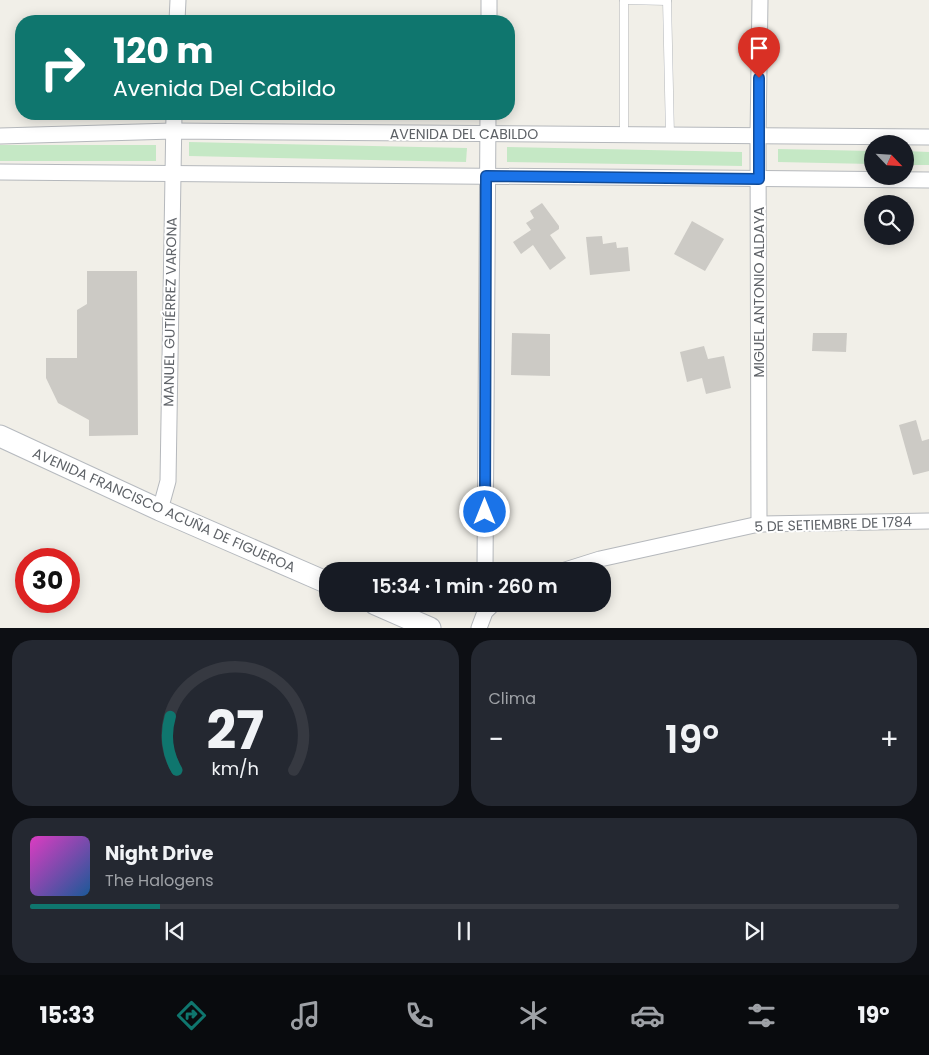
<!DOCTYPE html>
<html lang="es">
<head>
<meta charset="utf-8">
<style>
	body { margin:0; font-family:Poppins,sans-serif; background:#242831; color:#f1f3f6; height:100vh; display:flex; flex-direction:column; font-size:19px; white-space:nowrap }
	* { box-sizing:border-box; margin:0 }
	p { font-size:16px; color:#9ea1a6 }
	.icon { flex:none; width:28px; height:28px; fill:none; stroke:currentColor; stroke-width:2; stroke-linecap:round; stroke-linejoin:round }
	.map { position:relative; height:628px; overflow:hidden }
	.drawer { display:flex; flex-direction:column; gap:12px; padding:12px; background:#0d0f14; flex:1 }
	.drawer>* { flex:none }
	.banner { position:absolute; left:15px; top:15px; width:500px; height:105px; border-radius:20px; box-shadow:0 2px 12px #0003; background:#0f766e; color:#fff; overflow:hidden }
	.needle { width:32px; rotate:115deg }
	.controls { position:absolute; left:864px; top:135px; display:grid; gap:10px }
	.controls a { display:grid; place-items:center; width:50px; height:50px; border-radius:50%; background:#171b24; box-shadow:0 2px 12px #0003; font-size:25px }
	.speed { position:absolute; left:15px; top:548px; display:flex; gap:10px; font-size:25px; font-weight:700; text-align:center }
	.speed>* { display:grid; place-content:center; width:65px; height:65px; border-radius:50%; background:#171b24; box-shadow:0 2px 12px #0003; line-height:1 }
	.speed .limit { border:8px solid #d22; background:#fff; color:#111 }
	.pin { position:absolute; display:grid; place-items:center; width:42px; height:42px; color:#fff; margin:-51px -21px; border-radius:50% 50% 50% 0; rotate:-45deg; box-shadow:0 0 5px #0007 }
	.pin .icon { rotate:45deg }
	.me { position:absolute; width:55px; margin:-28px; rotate:0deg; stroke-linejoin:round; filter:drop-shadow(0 0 4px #0008) }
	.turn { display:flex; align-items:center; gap:18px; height:105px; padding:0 15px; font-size:22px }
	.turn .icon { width:65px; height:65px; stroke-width:2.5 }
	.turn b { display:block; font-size:35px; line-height:42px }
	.big { font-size:38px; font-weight:600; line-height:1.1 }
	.drawer .tile { flex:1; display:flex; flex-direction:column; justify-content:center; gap:8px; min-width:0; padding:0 18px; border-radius:20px; background:#242831 }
	.drawer .dial { align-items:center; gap:0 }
	.dial svg { height:130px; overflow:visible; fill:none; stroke:#363941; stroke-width:7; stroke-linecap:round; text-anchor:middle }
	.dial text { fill:#f1f3f6; stroke:none }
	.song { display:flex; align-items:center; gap:15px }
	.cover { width:60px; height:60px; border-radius:8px; background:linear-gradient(135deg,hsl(310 70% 55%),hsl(210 70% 35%)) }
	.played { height:5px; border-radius:2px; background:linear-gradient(90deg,#0f766e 15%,#363941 15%) }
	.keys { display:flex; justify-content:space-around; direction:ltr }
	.heat { display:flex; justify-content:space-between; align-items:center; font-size:28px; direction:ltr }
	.drawer .tiles { flex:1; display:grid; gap:12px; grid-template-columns:1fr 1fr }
	.tile:last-child { grid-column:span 2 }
	.trip { position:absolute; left:319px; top:562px; width:292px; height:50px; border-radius:20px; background:#171b24; box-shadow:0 2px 12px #0003; font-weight:600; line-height:50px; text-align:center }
	.tabs { display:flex; height:80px; justify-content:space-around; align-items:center; background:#090b0e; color:#9ea1a6 }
	.tabs .icon { width:35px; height:35px }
	.tabs .selected { color:#0f766e }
	.tabs b { font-size:22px; color:#f1f3f6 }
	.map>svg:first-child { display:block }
	.green { fill:#c5e8c5 }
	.building { fill:#cccac5 }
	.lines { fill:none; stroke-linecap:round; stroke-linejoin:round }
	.lane-casing { stroke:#b5b8bc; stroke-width:9 }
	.street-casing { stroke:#b5b8bc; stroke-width:17 }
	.secondary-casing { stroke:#b6babf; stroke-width:23 }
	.lane { stroke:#fff; stroke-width:8 }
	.street { stroke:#fff; stroke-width:15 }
	.secondary { stroke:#fff; stroke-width:21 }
	.route-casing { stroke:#114b97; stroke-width:12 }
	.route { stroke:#1a73e8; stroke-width:9 }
	.labels { text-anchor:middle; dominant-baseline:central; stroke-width:4; stroke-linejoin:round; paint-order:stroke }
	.street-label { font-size:14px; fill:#5f6368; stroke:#fff }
</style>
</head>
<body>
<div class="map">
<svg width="929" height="628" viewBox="0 0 929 628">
	<rect width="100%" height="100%" fill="#f1efe8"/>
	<g class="green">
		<polygon points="189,142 467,148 466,162 189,156"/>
		<rect x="0" y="145" width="156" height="16"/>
		<polygon points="507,147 742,152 742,166 507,162"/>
		<polygon points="778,149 872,151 872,164 778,162"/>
		<polygon points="905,151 929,152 929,165 905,165"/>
	</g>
	<g class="building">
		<polygon points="542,203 559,226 559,229 550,235 566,258 550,270 533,245 521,254 513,242 531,230 526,223 534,218 530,211"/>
		<polygon points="692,221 724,239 705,271 674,254"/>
		<polygon points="602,236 603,244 616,242 617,248 628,247 630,271 590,275 586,237"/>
		<polygon points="87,271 137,271 138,435 89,436 89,420 58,403 46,378 46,358 77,358 77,310 87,304"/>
		<polygon points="512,333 550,334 550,376 511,375"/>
		<polygon points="813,333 847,333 846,352 812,351"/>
		<polygon points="704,346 708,359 724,356 731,388 706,394 702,378 687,382 680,352"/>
		<polygon points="916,420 922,441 929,439 929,471 913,475 899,425"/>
	</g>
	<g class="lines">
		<defs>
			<g id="lane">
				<polyline points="624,0 624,135"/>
				<polyline points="624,0 667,1"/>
				<polyline points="667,0 670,135"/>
			</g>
			<g id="street">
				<polyline points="177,21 178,0"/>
				<polyline points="489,21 489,0"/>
				<polyline points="0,136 173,131 929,137"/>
				<polyline points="0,172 929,180"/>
				<polyline points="160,510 168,481 174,114"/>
				<polyline points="759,524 758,136 760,0"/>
				<polyline points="485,571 488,114"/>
				<polyline points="562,571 600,559 759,524 929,521"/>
				<polyline points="479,628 485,612 493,604"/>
			</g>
			<g id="secondary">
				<polyline points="0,436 160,510 328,583"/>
				<polyline points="375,604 430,628"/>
			</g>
		</defs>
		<use href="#lane" class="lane-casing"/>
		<use href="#street" class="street-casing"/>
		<use href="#secondary" class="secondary-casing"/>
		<use href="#lane" class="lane"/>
		<use href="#street" class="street"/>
		<use href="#secondary" class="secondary"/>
	</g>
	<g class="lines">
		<defs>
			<polyline id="route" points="485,512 486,176 759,179 759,78"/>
		</defs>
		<use href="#route" class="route-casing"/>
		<use href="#route" class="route"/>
	</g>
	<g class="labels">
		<g class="street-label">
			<text x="464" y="134">AVENIDA DEL CABILDO</text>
			<text transform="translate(759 292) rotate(-90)">MIGUEL ANTONIO ALDAYA</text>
			<text transform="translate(170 312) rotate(-89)">MANUEL GUTIÉRREZ VARONA</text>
			<text transform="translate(164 510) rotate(24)">AVENIDA FRANCISCO ACUÑA DE FIGUEROA</text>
			<text transform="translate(833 524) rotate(-2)">5 DE SETIEMBRE DE 1784</text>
		</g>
	</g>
</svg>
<div class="controls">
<a><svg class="needle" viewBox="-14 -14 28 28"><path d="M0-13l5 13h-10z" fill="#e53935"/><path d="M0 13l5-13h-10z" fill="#9ea1a6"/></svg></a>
<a><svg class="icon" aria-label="search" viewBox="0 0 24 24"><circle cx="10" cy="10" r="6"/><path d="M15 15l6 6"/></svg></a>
</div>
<div class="speed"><div class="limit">30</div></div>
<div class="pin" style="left:759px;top:78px;background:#d93025"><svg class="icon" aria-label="arrive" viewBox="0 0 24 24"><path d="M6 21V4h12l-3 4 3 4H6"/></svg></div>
<svg class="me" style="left:485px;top:512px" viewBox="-20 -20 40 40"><circle r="17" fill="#1a73e8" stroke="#fff" stroke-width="3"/><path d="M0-11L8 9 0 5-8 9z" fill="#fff"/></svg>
<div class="trip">15:34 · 1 min · 260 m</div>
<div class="banner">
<div class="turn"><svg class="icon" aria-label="right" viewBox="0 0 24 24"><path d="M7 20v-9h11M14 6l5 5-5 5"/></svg><div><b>120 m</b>Avenida Del Cabildo</div></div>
</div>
</div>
<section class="drawer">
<div class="tiles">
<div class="tile dial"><svg viewBox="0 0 100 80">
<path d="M14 69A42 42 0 1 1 86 69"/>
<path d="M14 69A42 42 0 0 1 10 36" stroke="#0f766e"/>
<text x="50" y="56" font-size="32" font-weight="700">27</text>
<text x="50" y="72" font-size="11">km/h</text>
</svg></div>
<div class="tile"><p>Clima</p>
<div class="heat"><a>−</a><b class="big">19°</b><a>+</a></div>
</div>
<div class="tile">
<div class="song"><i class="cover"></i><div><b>Night Drive</b><p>The Halogens</p></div></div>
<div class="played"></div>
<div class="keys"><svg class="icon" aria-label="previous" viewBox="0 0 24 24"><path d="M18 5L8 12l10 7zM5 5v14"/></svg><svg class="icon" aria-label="pause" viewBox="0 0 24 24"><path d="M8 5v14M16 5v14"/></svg><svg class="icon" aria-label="next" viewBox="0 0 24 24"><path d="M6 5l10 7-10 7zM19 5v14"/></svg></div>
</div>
</div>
</section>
<nav class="tabs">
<b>15:33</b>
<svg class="icon selected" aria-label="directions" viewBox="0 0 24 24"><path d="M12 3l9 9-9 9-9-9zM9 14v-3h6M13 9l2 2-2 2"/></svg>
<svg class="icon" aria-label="music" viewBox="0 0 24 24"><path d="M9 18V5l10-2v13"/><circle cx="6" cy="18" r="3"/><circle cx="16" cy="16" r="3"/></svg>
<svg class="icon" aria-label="phone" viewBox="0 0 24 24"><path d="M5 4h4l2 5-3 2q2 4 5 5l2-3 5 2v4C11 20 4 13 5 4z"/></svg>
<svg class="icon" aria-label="climate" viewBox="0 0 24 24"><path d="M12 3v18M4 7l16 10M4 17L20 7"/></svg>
<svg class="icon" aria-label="car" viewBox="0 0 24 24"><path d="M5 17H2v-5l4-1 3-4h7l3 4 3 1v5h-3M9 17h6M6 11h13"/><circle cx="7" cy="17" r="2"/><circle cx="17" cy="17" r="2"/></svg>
<svg class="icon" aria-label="filters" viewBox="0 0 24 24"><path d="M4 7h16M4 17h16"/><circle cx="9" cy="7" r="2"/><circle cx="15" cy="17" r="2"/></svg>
<b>19°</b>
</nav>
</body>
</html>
